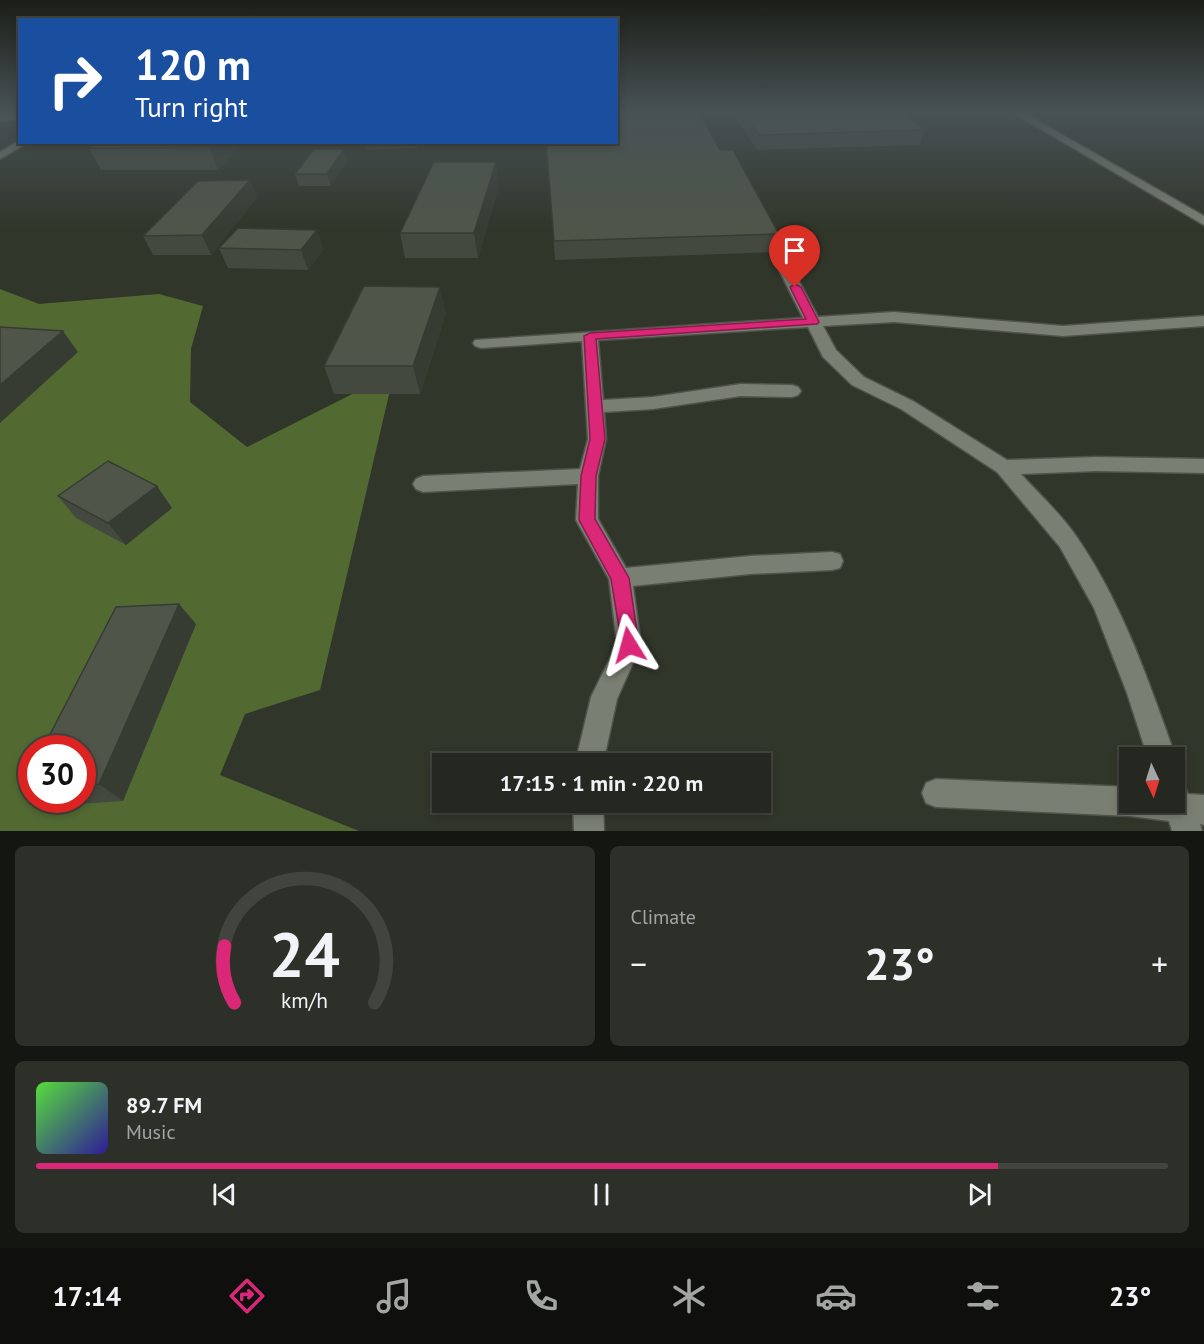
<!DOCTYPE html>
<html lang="en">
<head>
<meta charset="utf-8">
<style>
	body { margin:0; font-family:"PT Sans",sans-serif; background:#2d3029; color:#f1f3f6; height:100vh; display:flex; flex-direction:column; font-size:22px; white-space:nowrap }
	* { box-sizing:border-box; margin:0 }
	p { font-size:20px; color:#a3a6a5 }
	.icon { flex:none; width:33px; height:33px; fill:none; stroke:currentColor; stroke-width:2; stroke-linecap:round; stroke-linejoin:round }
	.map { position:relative; height:831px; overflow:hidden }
	.side { display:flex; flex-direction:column; gap:15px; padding:15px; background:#141612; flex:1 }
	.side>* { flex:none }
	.hud { position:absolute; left:18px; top:18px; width:600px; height:126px; border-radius:0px; box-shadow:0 3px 9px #0003,0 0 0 2px #42443e; background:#1a4fa0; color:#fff; overflow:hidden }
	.needle { width:39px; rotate:176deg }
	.fabs { position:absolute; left:1119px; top:747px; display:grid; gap:12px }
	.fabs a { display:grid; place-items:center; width:66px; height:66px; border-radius:0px; background:#252820; box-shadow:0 3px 9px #0003,0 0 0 2px #42443e; font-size:30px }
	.speed { position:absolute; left:18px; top:735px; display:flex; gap:12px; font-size:30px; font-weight:700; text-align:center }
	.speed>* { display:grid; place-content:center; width:78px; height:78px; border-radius:50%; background:#252820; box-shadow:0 3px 9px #0003,0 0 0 2px #42443e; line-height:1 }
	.speed .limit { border:9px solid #d22; background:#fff; color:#111 }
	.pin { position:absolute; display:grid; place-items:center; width:51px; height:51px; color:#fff; margin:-62px -26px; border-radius:50% 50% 50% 0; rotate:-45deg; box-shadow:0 0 6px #0007 }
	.pin .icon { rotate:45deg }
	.me { position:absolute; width:66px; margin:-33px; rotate:352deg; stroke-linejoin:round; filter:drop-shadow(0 0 4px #0008) }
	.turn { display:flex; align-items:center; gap:21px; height:126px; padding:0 18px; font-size:27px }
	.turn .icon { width:78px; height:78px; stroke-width:2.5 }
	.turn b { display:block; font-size:42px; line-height:51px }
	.big { font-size:45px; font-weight:700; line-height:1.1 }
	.side .tile { flex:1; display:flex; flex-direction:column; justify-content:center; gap:9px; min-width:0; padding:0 21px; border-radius:9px; background:#2d3029 }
	.side .dial { align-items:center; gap:0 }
	.dial svg { height:156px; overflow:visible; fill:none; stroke:#42443e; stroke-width:7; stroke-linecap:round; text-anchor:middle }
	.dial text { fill:#f1f3f6; stroke:none }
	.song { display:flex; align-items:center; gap:18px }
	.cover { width:72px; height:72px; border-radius:9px; background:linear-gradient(135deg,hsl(110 70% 55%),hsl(250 70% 35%)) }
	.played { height:6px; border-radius:3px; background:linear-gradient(90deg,#db2777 85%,#42443e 85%) }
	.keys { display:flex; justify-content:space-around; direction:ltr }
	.heat { display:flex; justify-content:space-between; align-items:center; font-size:33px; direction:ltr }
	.side .tiles { flex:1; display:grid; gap:15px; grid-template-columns:1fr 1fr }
	.tile:last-child { grid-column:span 2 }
	.trip { position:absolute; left:432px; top:753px; width:339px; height:60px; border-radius:0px; background:#252820; box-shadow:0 3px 9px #0003,0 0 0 2px #42443e; font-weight:700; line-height:60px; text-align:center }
	.menu { display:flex; height:96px; justify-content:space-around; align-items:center; background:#0f100d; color:#a3a6a5 }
	.menu .icon { width:42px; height:42px }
	.menu .current { color:#db2777 }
	.menu b { font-size:27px; color:#f1f3f6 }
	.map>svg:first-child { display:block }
	.forest { fill:#526932; fill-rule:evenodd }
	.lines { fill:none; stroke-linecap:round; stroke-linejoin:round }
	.street-casing { stroke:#4f534a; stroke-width:3 }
	.secondary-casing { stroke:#4f534a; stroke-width:3 }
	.street { fill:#797f73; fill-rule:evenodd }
	.secondary { fill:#797f73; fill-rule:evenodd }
	.wall { fill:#44493f }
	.shaded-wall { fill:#373c33 }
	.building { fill:#4f5549; stroke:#373c33; stroke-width:1.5 }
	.route { fill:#db2777; stroke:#8e194d; stroke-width:1.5 }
</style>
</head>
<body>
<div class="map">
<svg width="1204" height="831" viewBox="0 0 1204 831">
	<rect width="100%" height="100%" fill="#31362b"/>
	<path class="forest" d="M 0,289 L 39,304 L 159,294 L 203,306 L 191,349 L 190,402 L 247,447 L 394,373 L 320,690 L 245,714 L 220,775 L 359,831 L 0,831 ZM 32,748 L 82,748 L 82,800 L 32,800 Z"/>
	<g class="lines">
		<defs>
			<g id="street">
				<polygon points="1010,111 1021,111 1204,216 1204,225"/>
				<polygon points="20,140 20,142 29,142 0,159 0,152"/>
				<path d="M 786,266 L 793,270 L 818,317 L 894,312 L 1063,326 L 1204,316 L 1204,326 L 1063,336 L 894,322 L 823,326 L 836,350 L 864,377 L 913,401 L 1007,460 L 1096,457 L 1204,459 L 1204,473 L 1096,471 L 1021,474 C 1039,494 1061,514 1076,536 C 1122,602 1149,682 1176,758 L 1174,762 L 1174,758 L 1148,758 L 1127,693 L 1094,608 L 1060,547 L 997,472 L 901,409 L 852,385 L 823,357 L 808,327 L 598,340 L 603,400 L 653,397 L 741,384 L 792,385 L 798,387 L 801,391 L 798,395 L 792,397 L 741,396 L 653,409 L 604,412 L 606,439 L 598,476 L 598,519 L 626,568 L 750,556 L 832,552 L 840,554 L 843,561 L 840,568 L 832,570 L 750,574 L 633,586 L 641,645 L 617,699 L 603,764 L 575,764 L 591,697 L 617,644 L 609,579 L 576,520 L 578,484 L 423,492 L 416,489 L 413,484 L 416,479 L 423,476 L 580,469 L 588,439 L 582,341 L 481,348 L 475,346 L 473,343 L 475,340 L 803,318 L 779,270 Z"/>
				<polygon points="936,779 1130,787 1130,802 1174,802 1175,782 1185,787 1188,794 1204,795 1204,825 1200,824 1202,831 1172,831 1169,821 1130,816 936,807 926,803 922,793 926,783"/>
				<polygon points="573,802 603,802 604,831 574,831"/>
			</g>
			<polygon id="secondary" points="20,113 20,119 0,121 0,115"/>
		</defs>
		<use href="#street" class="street-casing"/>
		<use href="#secondary" class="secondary-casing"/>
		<use href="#street" class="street"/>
		<use href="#secondary" class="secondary"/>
	</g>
	<g class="wall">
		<polygon points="731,111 903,111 925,130 920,145 757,150"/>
		<polygon points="97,142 238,142 240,147 218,170 101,170 89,148"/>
		<polygon points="363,142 419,142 417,148 365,150"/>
		<polygon points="546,142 720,150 779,234 776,252 555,260"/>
		<polygon points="347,160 331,186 299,186 295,174"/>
		<polygon points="250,180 257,198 211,255 153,255 143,236"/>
		<polygon points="499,185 478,258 405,258 400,233"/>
		<polygon points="317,230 323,250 308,270 228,268 219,248"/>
		<polygon points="446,313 420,394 334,394 324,366"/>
		<polygon points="58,496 172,508 126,545 76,518"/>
		<polygon points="196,624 123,801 49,806 38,800 82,800 82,748"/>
		<polygon points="32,771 32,796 21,790"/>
	</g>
	<g class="shaded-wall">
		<polygon points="214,142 238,142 240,147 218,170 209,147"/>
		<polygon points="344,149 347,160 331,186 327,174"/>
		<polygon points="496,162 499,185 478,258 474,233"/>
		<polygon points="250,180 257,198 211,255 202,235"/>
		<polygon points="317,230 323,250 308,270 301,250"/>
		<polygon points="440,287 446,313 420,394 413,366"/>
		<polygon points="63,331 78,352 0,423 0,385"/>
		<polygon points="157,486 172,508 126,545 108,523"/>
		<polygon points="179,604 196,624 123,801 99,784"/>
	</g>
	<g class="building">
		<polygon points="616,111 698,111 720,150 733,150 779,234 554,241 546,142 616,142"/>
		<polygon points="743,111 902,111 925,130 759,135"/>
		<polygon points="97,142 214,142 209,147 89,148"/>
		<polygon points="314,149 344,149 327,174 295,174"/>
		<polygon points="434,162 496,162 474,233 400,233"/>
		<polygon points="250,180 202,235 143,236 198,181"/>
		<polygon points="238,228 317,230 301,250 219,248"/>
		<polygon points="364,286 440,287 413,366 324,366"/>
		<polygon points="0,327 63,331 0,385"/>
		<polygon points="108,461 157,486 108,523 58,496"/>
		<polygon points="179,604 99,784 82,785 82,748 43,748 116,607"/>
		<polygon points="32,771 32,789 21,790"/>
	</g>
	<linearGradient id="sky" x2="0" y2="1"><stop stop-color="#1b1e18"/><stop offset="0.49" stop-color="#485255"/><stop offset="1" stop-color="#485255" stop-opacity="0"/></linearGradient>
	<rect width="1204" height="228" fill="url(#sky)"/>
	<polygon class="route" points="795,284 801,287 819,322 817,324 596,339 605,439 596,476 595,519 629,578 639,645 636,652 629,654 623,652 611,579 579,520 581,476 590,439 584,336 590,333 806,319 790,287"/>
</svg>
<div class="fabs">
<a><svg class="needle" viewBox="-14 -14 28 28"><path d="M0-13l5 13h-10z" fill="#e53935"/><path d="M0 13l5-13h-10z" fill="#a3a6a5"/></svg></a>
</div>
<div class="speed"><div class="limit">30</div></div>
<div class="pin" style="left:795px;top:287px;background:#d93025"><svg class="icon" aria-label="arrive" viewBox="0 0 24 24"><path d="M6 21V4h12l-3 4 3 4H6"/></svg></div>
<svg class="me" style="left:629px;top:645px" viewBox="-20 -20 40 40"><path d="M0-17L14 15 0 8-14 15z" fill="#db2777" stroke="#fff" stroke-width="4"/></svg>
<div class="trip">17:15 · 1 min · 220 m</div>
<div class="hud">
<div class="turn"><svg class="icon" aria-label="right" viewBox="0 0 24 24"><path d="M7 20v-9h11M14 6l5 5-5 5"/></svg><div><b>120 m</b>Turn right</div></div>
</div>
</div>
<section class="side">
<div class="tiles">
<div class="tile dial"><svg viewBox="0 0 100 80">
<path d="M14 69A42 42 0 1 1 86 69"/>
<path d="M14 69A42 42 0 0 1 9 40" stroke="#db2777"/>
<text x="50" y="56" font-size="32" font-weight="700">24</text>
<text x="50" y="72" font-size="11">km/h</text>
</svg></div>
<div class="tile"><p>Climate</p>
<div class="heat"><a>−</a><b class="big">23°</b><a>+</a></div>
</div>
<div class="tile">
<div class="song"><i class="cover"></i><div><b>89.7 FM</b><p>Music</p></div></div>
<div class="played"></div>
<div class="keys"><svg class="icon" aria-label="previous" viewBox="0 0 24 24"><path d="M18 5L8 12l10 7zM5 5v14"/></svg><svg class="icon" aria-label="pause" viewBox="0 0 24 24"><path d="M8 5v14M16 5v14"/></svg><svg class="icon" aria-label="next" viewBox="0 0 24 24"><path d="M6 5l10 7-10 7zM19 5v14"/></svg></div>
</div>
</div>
</section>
<nav class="menu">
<b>17:14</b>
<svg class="icon current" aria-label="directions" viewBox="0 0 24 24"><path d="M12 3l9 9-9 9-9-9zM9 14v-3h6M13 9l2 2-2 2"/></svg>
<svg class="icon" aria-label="music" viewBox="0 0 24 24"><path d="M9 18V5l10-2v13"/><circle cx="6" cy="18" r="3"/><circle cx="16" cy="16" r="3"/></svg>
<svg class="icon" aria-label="phone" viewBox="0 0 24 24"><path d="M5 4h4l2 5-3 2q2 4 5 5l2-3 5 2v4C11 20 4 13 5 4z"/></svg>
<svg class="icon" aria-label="climate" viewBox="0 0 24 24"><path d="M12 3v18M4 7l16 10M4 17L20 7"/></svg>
<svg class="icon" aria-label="car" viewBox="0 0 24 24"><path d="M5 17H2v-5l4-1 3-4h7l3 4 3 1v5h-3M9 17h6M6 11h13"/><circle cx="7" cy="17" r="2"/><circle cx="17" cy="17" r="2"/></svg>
<svg class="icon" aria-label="filters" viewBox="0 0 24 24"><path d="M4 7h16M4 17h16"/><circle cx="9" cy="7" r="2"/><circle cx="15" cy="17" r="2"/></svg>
<b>23°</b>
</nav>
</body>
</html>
